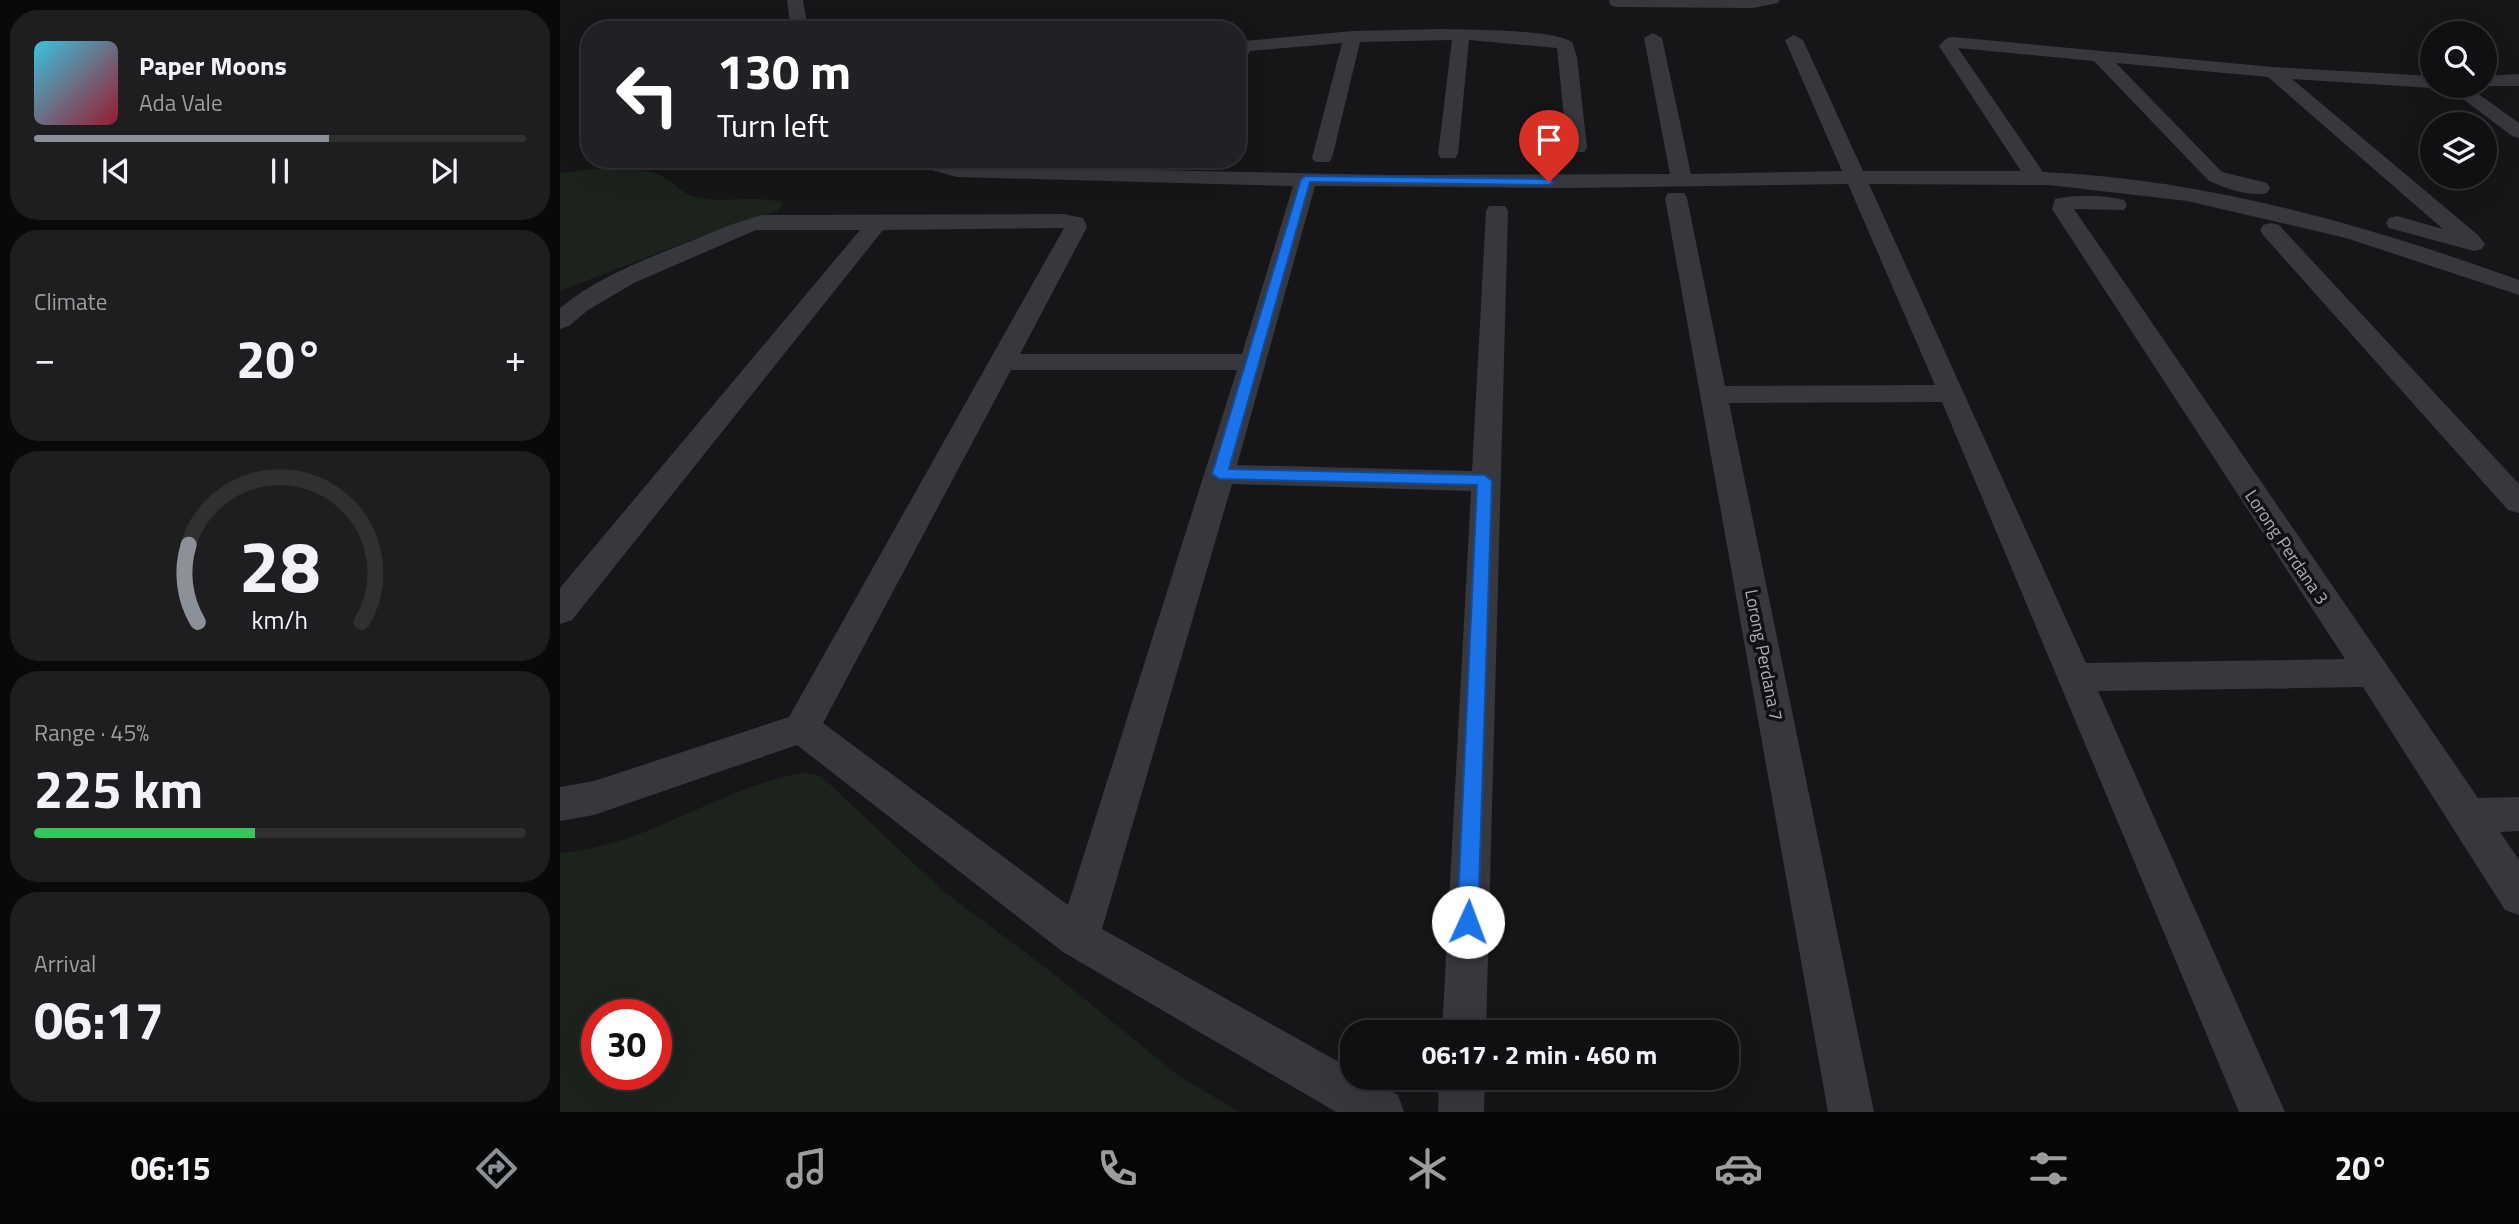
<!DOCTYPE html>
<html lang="en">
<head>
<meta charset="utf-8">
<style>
	body { margin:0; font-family:"Titillium Web",sans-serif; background:#1e1e20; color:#f1f3f6; height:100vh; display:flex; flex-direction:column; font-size:26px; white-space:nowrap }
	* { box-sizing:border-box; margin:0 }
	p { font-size:23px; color:#9c9d9f }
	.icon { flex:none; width:38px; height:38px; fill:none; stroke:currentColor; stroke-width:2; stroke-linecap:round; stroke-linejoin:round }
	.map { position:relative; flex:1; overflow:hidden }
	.drawer { display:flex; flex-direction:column; gap:10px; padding:10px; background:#09090a; width:560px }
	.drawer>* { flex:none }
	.hud { position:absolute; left:21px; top:21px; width:665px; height:147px; border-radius:28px; box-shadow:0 7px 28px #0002,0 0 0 2px #303032; background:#202124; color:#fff; overflow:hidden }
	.tools { position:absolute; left:1860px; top:21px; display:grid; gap:14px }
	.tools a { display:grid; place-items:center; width:77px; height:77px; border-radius:50%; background:#101012; box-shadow:0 7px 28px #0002,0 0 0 2px #303032; font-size:35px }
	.speed { position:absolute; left:21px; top:999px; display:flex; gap:14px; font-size:35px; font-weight:700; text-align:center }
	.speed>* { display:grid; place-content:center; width:91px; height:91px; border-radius:50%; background:#101012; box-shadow:0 7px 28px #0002,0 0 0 2px #303032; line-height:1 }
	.speed .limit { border:10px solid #d22; background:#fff; color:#111 }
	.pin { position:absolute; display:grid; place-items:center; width:60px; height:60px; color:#fff; margin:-72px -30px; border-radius:50% 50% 50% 0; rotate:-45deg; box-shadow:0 0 7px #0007 }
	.pin .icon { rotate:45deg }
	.me { position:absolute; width:77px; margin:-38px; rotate:2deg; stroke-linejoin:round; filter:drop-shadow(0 0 5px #0008) }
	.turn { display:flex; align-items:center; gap:24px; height:147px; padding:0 21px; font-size:32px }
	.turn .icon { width:91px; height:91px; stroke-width:2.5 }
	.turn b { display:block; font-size:49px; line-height:60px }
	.big { font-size:52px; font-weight:700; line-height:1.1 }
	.drawer .widget { flex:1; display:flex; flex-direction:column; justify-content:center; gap:10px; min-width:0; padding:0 24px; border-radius:28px; background:#1e1e20 }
	.drawer .dial { align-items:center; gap:0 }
	.dial svg { height:182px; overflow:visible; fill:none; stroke:#303032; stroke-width:7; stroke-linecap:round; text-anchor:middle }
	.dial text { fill:#f1f3f6; stroke:none }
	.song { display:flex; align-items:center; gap:21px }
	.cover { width:84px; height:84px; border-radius:10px; background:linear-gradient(135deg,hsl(190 70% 55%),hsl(350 70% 35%)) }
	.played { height:7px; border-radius:4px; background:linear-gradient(90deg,#8c9099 60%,#303032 60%) }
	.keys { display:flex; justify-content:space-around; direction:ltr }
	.heat { display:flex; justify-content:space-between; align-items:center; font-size:38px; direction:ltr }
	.charge { height:10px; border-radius:5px; background:linear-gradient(90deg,#34c759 45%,#303032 0) }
	.trip { position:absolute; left:780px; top:1020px; width:399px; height:70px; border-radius:28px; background:#101012; box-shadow:0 7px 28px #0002,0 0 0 2px #303032; font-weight:700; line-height:70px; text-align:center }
	.dock { display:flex; height:112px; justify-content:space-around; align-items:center; background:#060607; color:#9c9d9f }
	.dock .icon { width:49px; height:49px }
	.dock .current { color:#8c9099 }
	.dock b { font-size:32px; color:#f1f3f6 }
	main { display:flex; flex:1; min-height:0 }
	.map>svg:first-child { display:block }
	.green { fill:#1c231d; fill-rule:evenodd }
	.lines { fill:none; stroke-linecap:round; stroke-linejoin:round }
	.minor { fill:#37383d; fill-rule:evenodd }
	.route { fill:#1a73e8; stroke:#114b97; stroke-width:2 }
	.labels { text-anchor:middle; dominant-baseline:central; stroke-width:7; stroke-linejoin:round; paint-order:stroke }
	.street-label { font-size:18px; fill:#a8adb8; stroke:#111113 }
</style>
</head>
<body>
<main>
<section class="drawer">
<div class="widget">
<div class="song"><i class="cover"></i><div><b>Paper Moons</b><p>Ada Vale</p></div></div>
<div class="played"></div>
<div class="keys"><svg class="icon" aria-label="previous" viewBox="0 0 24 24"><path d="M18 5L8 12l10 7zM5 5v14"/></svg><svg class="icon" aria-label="pause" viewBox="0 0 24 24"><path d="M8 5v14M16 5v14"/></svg><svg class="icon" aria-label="next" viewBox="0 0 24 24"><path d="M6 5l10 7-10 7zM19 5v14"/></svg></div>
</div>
<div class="widget"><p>Climate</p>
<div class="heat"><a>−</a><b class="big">20°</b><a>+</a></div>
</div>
<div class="widget dial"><svg viewBox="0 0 100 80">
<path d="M14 69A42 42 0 1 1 86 69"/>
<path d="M14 69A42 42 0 0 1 10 35" stroke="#8c9099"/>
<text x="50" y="56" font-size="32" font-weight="700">28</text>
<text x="50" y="72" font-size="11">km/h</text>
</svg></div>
<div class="widget"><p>Range · 45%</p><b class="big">225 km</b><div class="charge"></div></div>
<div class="widget"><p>Arrival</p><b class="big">06:17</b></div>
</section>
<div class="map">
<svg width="1959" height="1112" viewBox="0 0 1959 1112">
	<rect width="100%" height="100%" fill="#161618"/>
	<g class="green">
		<path d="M 34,169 C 54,169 79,167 99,175 C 113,181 121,194 136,197 C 164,204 194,194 223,203 L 218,211 L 149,233 L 0,291 L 0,173 Z"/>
		<path d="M 244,773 L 261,776 L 383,891 L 490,971 L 620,1077 L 680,1112 L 0,1112 L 0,853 C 88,846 159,787 244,773 ZM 37,1015 L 96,1015 L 96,1074 L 37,1074 Z"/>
	</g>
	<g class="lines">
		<g class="minor">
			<polygon points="227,0 243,0 248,30 231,30"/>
			<polygon points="1049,0 1220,0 1218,3 1193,8 1056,7 1050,5"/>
			<path d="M 882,29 C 909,30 993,29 1012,42 L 1017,57 L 1027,148 L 1024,152 L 1010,152 L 1007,148 L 997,48 L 909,40 L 898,154 L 895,158 L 881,158 L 878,154 L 892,40 L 800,42 L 772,158 L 769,162 L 755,162 L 752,158 L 782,43 L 690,51 L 683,64 L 677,65 L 677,43 L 684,41 L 793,31 Z"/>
			<path d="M 1093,33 L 1102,38 L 1131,174 L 1282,171 L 1225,40 L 1234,35 L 1243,40 L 1303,171 L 1461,171 L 1379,46 L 1387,38 L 1393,37 L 1713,67 L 1872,76 L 1872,86 L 1879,86 L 1872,88 L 1732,79 L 1918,235 L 1925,244 L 1922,249 L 1914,251 L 1829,228 L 1826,223 L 1829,218 L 1837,216 L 1883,229 L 1708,77 L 1556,63 L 1662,172 L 1707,183 L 1710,188 L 1707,193 C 1689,197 1663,188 1648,180 L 1534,61 L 1398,48 L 1483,172 C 1646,179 1806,225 1959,280 L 1959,295 L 1786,238 L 1627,201 L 1489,185 L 1309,184 L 1526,663 L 1785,659 L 1492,209 L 1495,199 C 1517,194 1542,195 1564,200 L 1567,205 L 1564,210 L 1514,209 L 1918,798 L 1959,797 L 1959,831 L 1940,832 L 1959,860 L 1959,915 L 1945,910 L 1803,687 L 1538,691 L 1725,1112 L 1679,1112 L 1382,402 L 1169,403 L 1314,1112 L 1268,1112 L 1105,198 L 1108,193 L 1124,193 L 1127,198 L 1165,386 L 1375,385 L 1288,184 L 1010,188 L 755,186 L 677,465 L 912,471 L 926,211 L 929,206 L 945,206 L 948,211 L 926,1032 L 882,1032 L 911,491 L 672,484 L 542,929 L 793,1070 L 793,1078 L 807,1078 L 838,1095 L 844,1112 L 776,1112 L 503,952 L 237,745 L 34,815 L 0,821 L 0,787 L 34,781 L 229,717 L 504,228 L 323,230 L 12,620 L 0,624 L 0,588 L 300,230 L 196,230 L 74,283 L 28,310 L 9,326 L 0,329 L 0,308 C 38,277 85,259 131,241 C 155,231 178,221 203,215 L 504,214 L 523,218 L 527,227 L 460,354 L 682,354 L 733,186 L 397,177 L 346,163 L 343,159 C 375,159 406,165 439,167 L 833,175 L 1110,174 L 1084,38 ZM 451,370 L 677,370 L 508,905 L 263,723 Z"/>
			<polygon points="1959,74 1959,86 1918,86 1925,86 1925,76"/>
			<polygon points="1886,86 1907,86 1959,123 1959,138 1952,136"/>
			<polygon points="1711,223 1719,225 1959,484 1959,513 1948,510 1703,235 1700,230 1703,225"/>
			<polygon points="879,1078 925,1078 924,1112 878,1112"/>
		</g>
	</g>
	<polygon class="route" points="746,176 989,179 994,182 989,185 750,182 669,469 925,475 932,481 918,922 915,929 908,932 900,929 897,922 917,485 660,479 652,474 741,179"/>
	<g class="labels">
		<g class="street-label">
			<text transform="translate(1727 547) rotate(56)">Lorong Perdana 3</text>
			<text transform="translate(1204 655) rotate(79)">Lorong Perdana 7</text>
		</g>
	</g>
</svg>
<div class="tools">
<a><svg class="icon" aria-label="search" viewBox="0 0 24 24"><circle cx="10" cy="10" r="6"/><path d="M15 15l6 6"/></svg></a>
<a><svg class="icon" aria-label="layers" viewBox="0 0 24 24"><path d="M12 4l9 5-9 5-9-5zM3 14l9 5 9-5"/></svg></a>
</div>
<div class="speed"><div class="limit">30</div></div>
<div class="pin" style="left:989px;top:182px;background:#d93025"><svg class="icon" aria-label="arrive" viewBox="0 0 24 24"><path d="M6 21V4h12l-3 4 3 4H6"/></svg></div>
<svg class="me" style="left:908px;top:922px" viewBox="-20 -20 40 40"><circle r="19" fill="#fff"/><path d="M0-13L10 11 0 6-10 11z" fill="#1a73e8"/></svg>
<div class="trip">06:17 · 2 min · 460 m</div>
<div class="hud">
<div class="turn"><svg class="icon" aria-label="left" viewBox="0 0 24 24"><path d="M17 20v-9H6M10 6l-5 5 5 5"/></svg><div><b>130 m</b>Turn left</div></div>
</div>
</div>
</main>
<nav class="dock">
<b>06:15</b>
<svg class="icon current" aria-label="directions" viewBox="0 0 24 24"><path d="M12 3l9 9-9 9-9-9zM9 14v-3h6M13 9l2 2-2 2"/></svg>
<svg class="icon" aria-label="music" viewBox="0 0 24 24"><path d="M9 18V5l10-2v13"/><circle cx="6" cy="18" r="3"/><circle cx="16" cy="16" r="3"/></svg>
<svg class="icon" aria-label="phone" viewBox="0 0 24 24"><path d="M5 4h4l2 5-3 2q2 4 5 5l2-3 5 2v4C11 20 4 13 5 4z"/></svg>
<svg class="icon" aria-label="climate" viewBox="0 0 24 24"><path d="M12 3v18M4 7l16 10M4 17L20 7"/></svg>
<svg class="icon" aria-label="car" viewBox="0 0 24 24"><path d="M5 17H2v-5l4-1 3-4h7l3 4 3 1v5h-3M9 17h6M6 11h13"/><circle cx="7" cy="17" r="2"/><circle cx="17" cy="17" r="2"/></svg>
<svg class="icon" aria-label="filters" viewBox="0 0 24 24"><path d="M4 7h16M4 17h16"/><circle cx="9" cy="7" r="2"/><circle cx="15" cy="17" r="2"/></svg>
<b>20°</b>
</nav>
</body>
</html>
